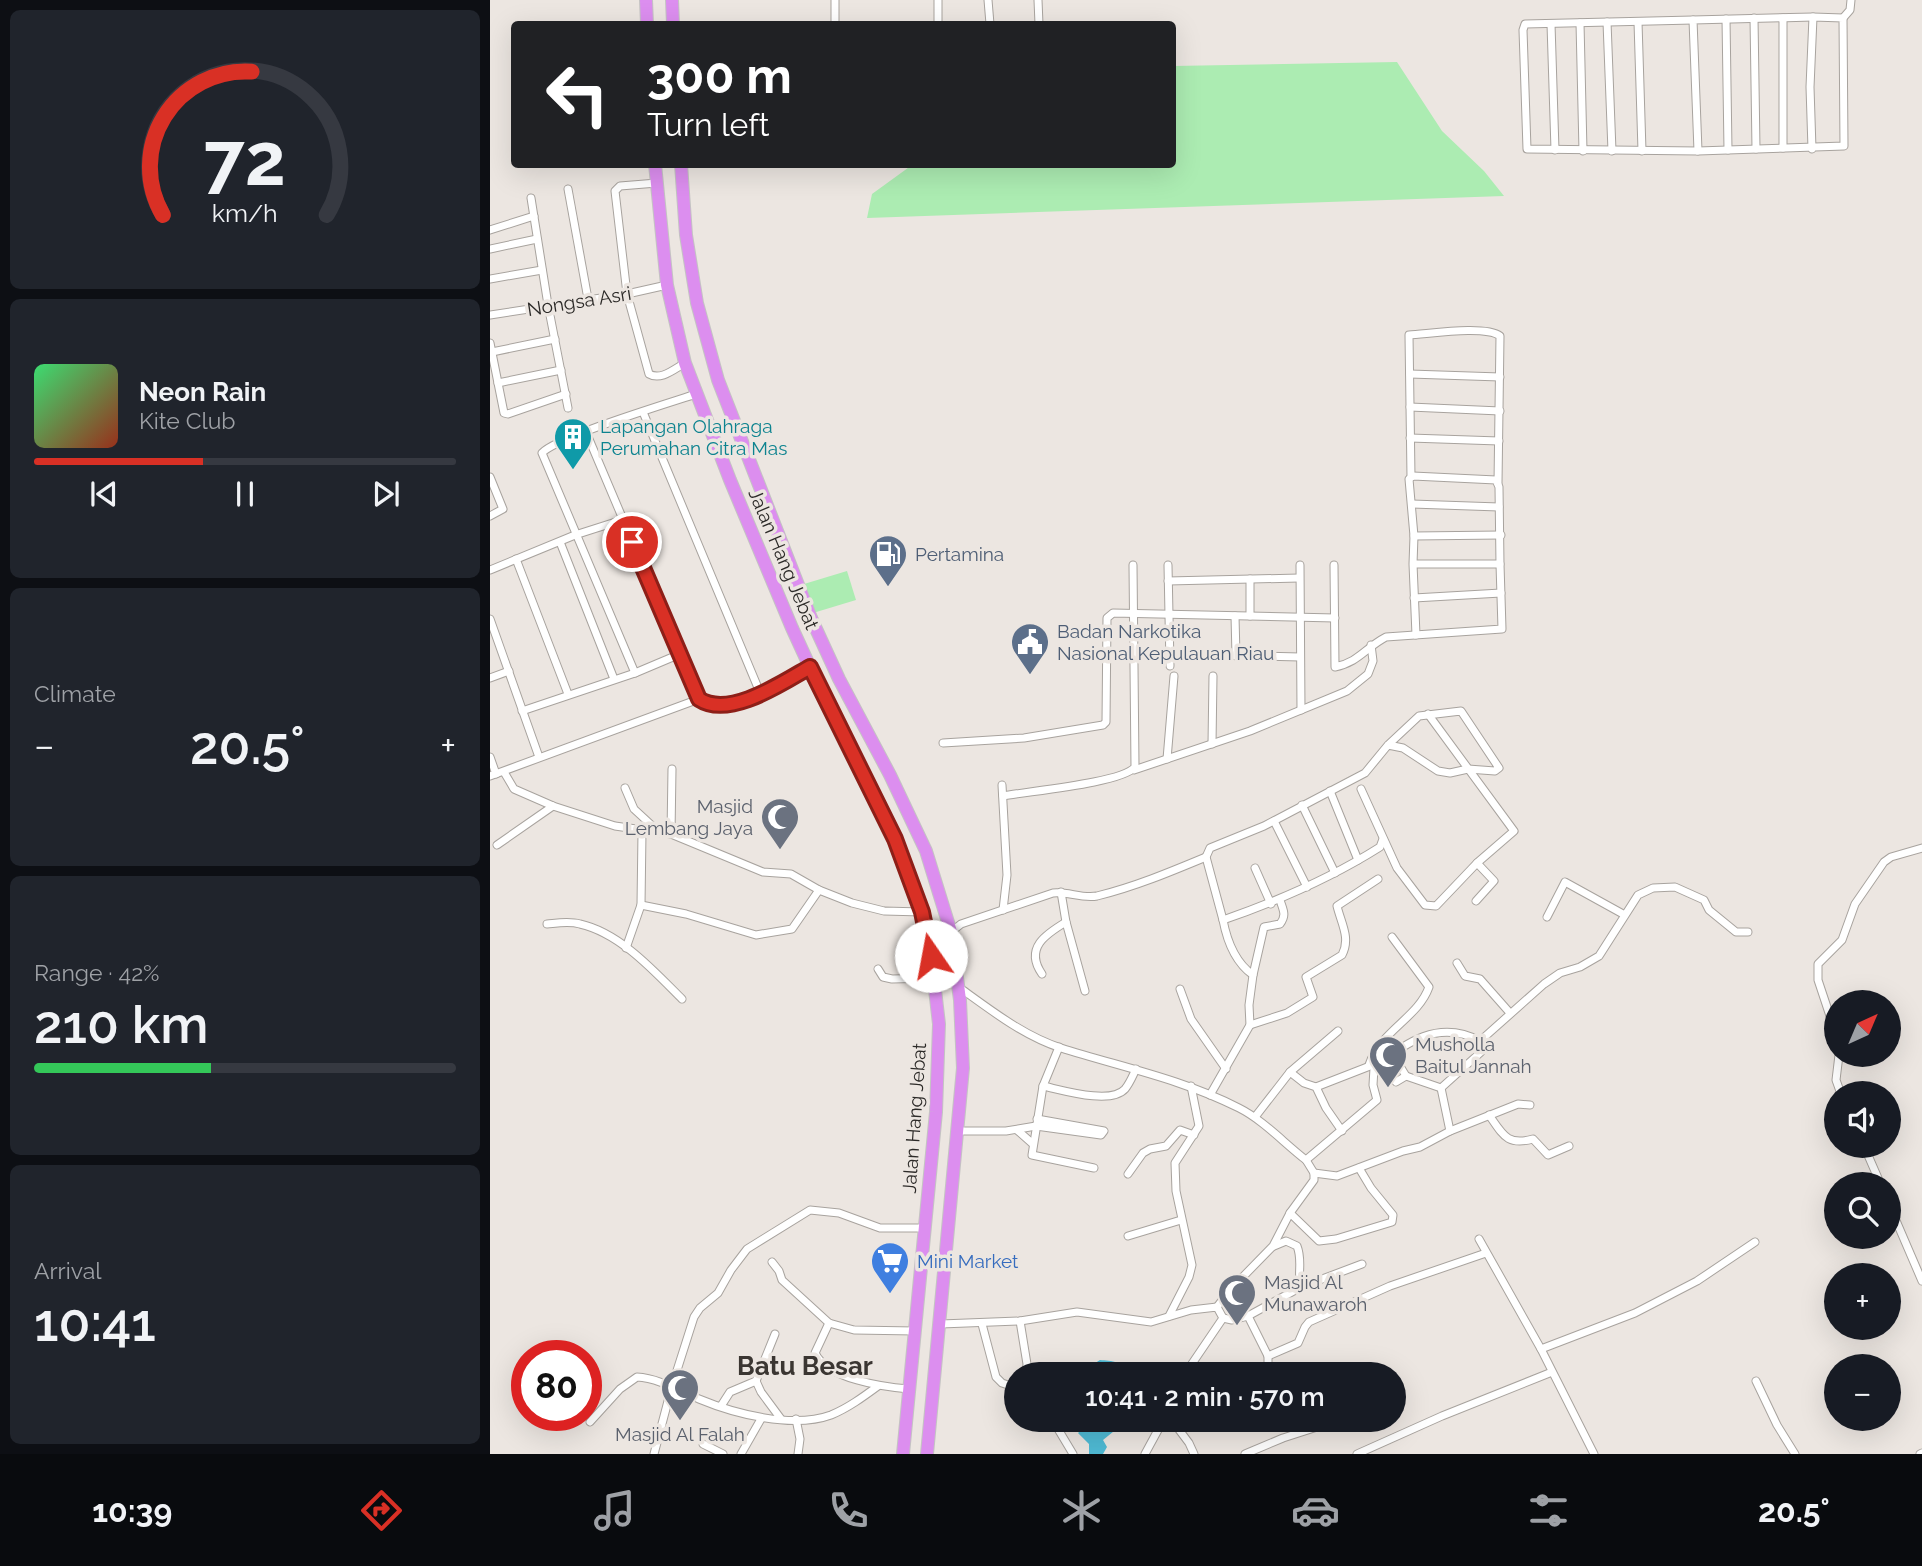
<!DOCTYPE html>
<html lang="en">
<head>
<meta charset="utf-8">
<style>
	body { margin:0; font-family:Raleway,sans-serif; background:#20242c; color:#f1f3f6; height:100vh; display:flex; flex-direction:column; font-size:26px; white-space:nowrap }
	* { box-sizing:border-box; margin:0 }
	p { font-size:23px; color:#9ea1a6 }
	.icon { flex:none; width:38px; height:38px; fill:none; stroke:currentColor; stroke-width:2; stroke-linecap:round; stroke-linejoin:round }
	.map { position:relative; flex:1; overflow:hidden }
	.panel { display:flex; flex-direction:column; gap:10px; padding:10px; background:#0d0f14; width:490px }
	.panel>* { flex:none }
	.hud { position:absolute; left:21px; top:21px; width:665px; height:147px; border-radius:7px; box-shadow:0 7px 28px #0002; background:#202124; color:#fff; overflow:hidden }
	.needle { width:46px; rotate:44deg }
	.controls { position:absolute; left:1334px; top:990px; display:grid; gap:14px }
	.controls a { display:grid; place-items:center; width:77px; height:77px; border-radius:50%; background:#171b24; box-shadow:0 7px 28px #0002; font-size:35px }
	.speed { position:absolute; left:21px; top:1340px; display:flex; gap:14px; font-size:35px; font-weight:700; text-align:center }
	.speed>* { display:grid; place-content:center; width:91px; height:91px; border-radius:50%; background:#171b24; box-shadow:0 7px 28px #0002; line-height:1 }
	.speed .limit { border:10px solid #d22; background:#fff; color:#111 }
	.pin { position:absolute; display:grid; place-items:center; width:60px; height:60px; color:#fff; margin:-30px; border:4px solid #fff; border-radius:50%; box-shadow:0 2px 7px #0007 }
	.me { position:absolute; width:77px; margin:-38px; rotate:348deg; stroke-linejoin:round; filter:drop-shadow(0 0 5px #0008) }
	.turn { display:flex; align-items:center; gap:24px; height:147px; padding:0 21px; font-size:32px }
	.turn .icon { width:91px; height:91px; stroke-width:2.5 }
	.turn b { display:block; font-size:49px; line-height:60px }
	.big { font-size:52px; font-weight:600; line-height:1.1 }
	.panel .widget { flex:1; display:flex; flex-direction:column; justify-content:center; gap:10px; min-width:0; padding:0 24px; border-radius:10px; background:#20242c }
	.panel .dial { align-items:center; gap:0 }
	.dial svg { height:182px; overflow:visible; fill:none; stroke:#363941; stroke-width:7; stroke-linecap:round; text-anchor:middle }
	.dial text { fill:#f1f3f6; stroke:none }
	.song { display:flex; align-items:center; gap:21px }
	.cover { width:84px; height:84px; border-radius:10px; background:linear-gradient(135deg,hsl(140 70% 55%),hsl(10 70% 35%)) }
	.played { height:7px; border-radius:4px; background:linear-gradient(90deg,#d93025 40%,#363941 40%) }
	.keys { display:flex; justify-content:space-around; direction:ltr }
	.heat { display:flex; justify-content:space-between; align-items:center; font-size:38px; direction:ltr }
	.charge { height:10px; border-radius:5px; background:linear-gradient(90deg,#34c759 42%,#363941 0) }
	.trip { position:absolute; left:514px; top:1362px; width:402px; height:70px; border-radius:35px; background:#171b24; box-shadow:0 7px 28px #0002; font-weight:600; line-height:70px; text-align:center }
	.menu { display:flex; height:112px; justify-content:space-around; align-items:center; background:#090b0e; color:#9ea1a6 }
	.menu .icon { width:49px; height:49px }
	.menu .current { color:#d93025 }
	.menu b { font-size:32px; color:#f1f3f6 }
	main { display:flex; flex:1; min-height:0 }
	.map>svg:first-child { display:block }
	.green { fill:#acecb2 }
	.water { fill:#4fbad4 }
	.lines { fill:none; stroke-linecap:round; stroke-linejoin:round }
	.street-casing { stroke:#a8a39e; stroke-width:9 }
	.highway-casing { stroke:#c4c3c3; stroke-width:14 }
	.street { stroke:#fff; stroke-width:7 }
	.highway { stroke:#dc8eef; stroke-width:12 }
	.route-casing { stroke:#8d1f18; stroke-width:18 }
	.route { stroke:#d93025; stroke-width:12 }
	.labels { text-anchor:middle; dominant-baseline:central; stroke-width:7; stroke-linejoin:round; paint-order:stroke }
	.street-label { font-size:19px; fill:#2c2a28; stroke:#ece6e1 }
	.culture-label { font-size:19px; fill:#0d838f; stroke:#ece6e1; text-anchor:start }
	.service-label { font-size:19px; fill:#4e5e75; stroke:#ece6e1; text-anchor:start }
	.worship-label { font-size:19px; fill:#5b616d; stroke:#ece6e1; text-anchor:start }
	.shop-label { font-size:19px; fill:#366cbe; stroke:#ece6e1; text-anchor:start }
	.district-label { font-size:26px; font-weight:bold; fill:#3b3632; stroke:#ece6e1 }
</style>
</head>
<body>
<main>
<section class="panel">
<div class="widget dial"><svg viewBox="0 0 100 80">
<path d="M14 69A42 42 0 1 1 86 69"/>
<path d="M14 69A42 42 0 0 1 53 6" stroke="#d93025"/>
<text x="50" y="56" font-size="32" font-weight="700">72</text>
<text x="50" y="72" font-size="11">km/h</text>
</svg></div>
<div class="widget">
<div class="song"><i class="cover"></i><div><b>Neon Rain</b><p>Kite Club</p></div></div>
<div class="played"></div>
<div class="keys"><svg class="icon" aria-label="previous" viewBox="0 0 24 24"><path d="M18 5L8 12l10 7zM5 5v14"/></svg><svg class="icon" aria-label="pause" viewBox="0 0 24 24"><path d="M8 5v14M16 5v14"/></svg><svg class="icon" aria-label="next" viewBox="0 0 24 24"><path d="M6 5l10 7-10 7zM19 5v14"/></svg></div>
</div>
<div class="widget"><p>Climate</p>
<div class="heat"><a>−</a><b class="big">20.5°</b><a>+</a></div>
</div>
<div class="widget"><p>Range · 42%</p><b class="big">210 km</b><div class="charge"></div></div>
<div class="widget"><p>Arrival</p><b class="big">10:41</b></div>
</section>
<div class="map">
<svg width="1432" height="1454" viewBox="0 0 1432 1454">
	<rect width="100%" height="100%" fill="#ece6e1"/>
	<g class="green">
		<polygon points="907,62 952,131 994,171 1014,196 377,218 382,194 422,165 682,164 683,66"/>
		<polygon points="357,571 366,600 323,613 314,584"/>
	</g>
	<g class="water">
		<path d="M 610,1360 C 621,1361 635,1361 639,1374 L 562,1374 C 570,1366 590,1362 602,1365 Z"/>
		<polygon points="592,1419 633,1419 629,1427 613,1440 617,1447 613,1454 599,1454 599,1444 588,1433 595,1426"/>
	</g>
	<g class="lines">
		<defs>
			<g id="street">
				<polyline points="448,0 448,24"/>
				<polyline points="498,0 500,24"/>
				<polyline points="548,0 549,24"/>
				<polyline points="1264,18 1266,149"/>
				<polyline points="1353,18 1360,10 1361,0"/>
				<polyline points="1236,19 1238,150"/>
				<polyline points="1203,20 1035,24 1033,30 1037,149 1208,151 1354,146 1353,18 1323,17 1320,87 1322,149"/>
				<polyline points="1117,22 1122,151"/>
				<polyline points="1148,22 1152,151"/>
				<polyline points="1090,23 1093,151"/>
				<polyline points="345,24 345,0"/>
				<polyline points="1061,24 1065,150"/>
				<polyline points="1293,148 1293,18"/>
				<polyline points="1208,151 1203,20 1323,17"/>
				<path d="M 167,183 L 130,186 L 125,191 L 137,294 L 159,374 C 171,381 184,369 195,363"/>
				<polyline points="78,189 98,299"/>
				<polyline points="41,198 58,305 78,408"/>
				<polyline points="0,230 44,216"/>
				<polyline points="0,249 47,239"/>
				<polyline points="0,279 52,270"/>
				<polyline points="0,315 137,294 177,285"/>
				<polyline points="0,343 14,413 18,414 76,394"/>
				<polyline points="2,352 65,339"/>
				<polyline points="920,374 1010,377"/>
				<polyline points="8,383 71,370"/>
				<polyline points="920,407 1010,411"/>
				<polyline points="153,412 271,695"/>
				<polyline points="96,432 209,699"/>
				<polyline points="920,438 1009,441"/>
				<polyline points="0,477 13,509 0,516"/>
				<path d="M 921,477 L 919,335 C 939,334 995,325 1010,336 L 1008,483"/>
				<polyline points="922,504 1009,507"/>
				<polyline points="924,536 1011,535"/>
				<polyline points="70,542 124,679"/>
				<polyline points="26,559 78,694"/>
				<polyline points="923,564 924,536 919,479 923,476 1006,480 1009,487 1010,564 923,564 926,635"/>
				<polyline points="678,565 680,666"/>
				<polyline points="810,565 811,710"/>
				<path d="M 844,565 L 845,667 C 869,662 875,648 896,637 L 1012,629 L 1010,564"/>
				<polyline points="0,570 85,535 132,520"/>
				<polyline points="760,579 760,616"/>
				<polyline points="678,581 809,578"/>
				<polyline points="924,598 1011,593"/>
				<polyline points="745,616 746,656"/>
				<polyline points="0,619 49,757"/>
				<polyline points="679,654 810,657"/>
				<path d="M 145,673 L 52,453 C 66,437 179,403 206,394"/>
				<polyline points="0,678 19,671"/>
				<path d="M 209,699 C 239,719 292,683 320,667"/>
				<polyline points="32,711 145,673 190,654"/>
				<polyline points="453,743 534,738 613,725 616,722 617,618 623,613 845,618"/>
				<polyline points="722,744 723,676"/>
				<polyline points="0,757 6,774"/>
				<polyline points="677,759 684,676"/>
				<polyline points="644,770 760,731 857,691 878,674 883,661 881,645"/>
				<polyline points="14,772 24,789 63,806 125,826 181,834 273,872 301,874 329,890 362,903 394,911 432,912"/>
				<polyline points="0,776 209,699"/>
				<polyline points="512,785 517,875 513,910"/>
				<polyline points="135,788 144,809 170,833"/>
				<polyline points="871,789 907,868 935,905 946,906 987,863 1024,831 938,714"/>
				<polyline points="840,791 868,860"/>
				<path d="M 513,796 C 539,791 632,783 645,767 L 643,565"/>
				<polyline points="812,805 845,873"/>
				<polyline points="784,821 817,887"/>
				<polyline points="181,834 182,769"/>
				<path d="M 893,839 L 890,847 C 841,878 788,901 733,920 L 716,857 L 720,848 L 774,826 L 875,773 L 898,745 L 929,716 L 971,711 L 1009,768 L 1005,771 L 978,769 L 960,773 L 948,771 L 913,748 L 898,745"/>
				<polyline points="7,845 63,806"/>
				<polyline points="765,868 781,904"/>
				<polyline points="571,892 576,922 595,991"/>
				<polyline points="986,901 1004,881 987,863"/>
				<polyline points="151,905 196,914 266,935 302,929 329,890"/>
				<polyline points="1057,917 1075,882 1133,914"/>
				<path d="M 57,924 C 68,923 79,921 90,924 C 130,933 164,971 192,999"/>
				<path d="M 461,932 L 471,924 L 563,893 C 577,891 592,899 607,896 C 644,887 680,872 716,857"/>
				<polyline points="136,948 151,905 152,832"/>
				<polyline points="967,963 975,976 990,979 1020,1013"/>
				<polyline points="388,969 393,977 402,979 444,978"/>
				<path d="M 552,974 C 534,948 556,934 576,922"/>
				<path d="M 763,975 L 774,927 L 790,924 C 797,915 793,910 790,900"/>
				<path d="M 470,988 C 502,1011 534,1036 571,1048 C 631,1067 692,1079 749,1108 C 773,1120 794,1143 816,1160 L 887,1100 L 883,1085 L 884,1068 C 916,1042 949,1019 990,1041 L 1054,984 L 1070,973 L 1090,967 L 1109,956 L 1148,895 L 1163,888 L 1185,887 L 1214,900 L 1219,910 L 1246,932 L 1258,932"/>
				<polyline points="690,989 701,1019 736,1069"/>
				<path d="M 760,1025 L 797,1013 L 823,997 L 816,977 L 852,955 C 861,938 851,923 847,906 L 888,879"/>
				<polyline points="1346,1034 1328,980 1328,964 1352,940 1365,904 1394,862 1401,857 1432,848"/>
				<polyline points="569,1047 553,1086 542,1155 604,1168"/>
				<polyline points="902,1053 916,1076 906,1082"/>
				<polyline points="1349,1055 1346,1080 1351,1094"/>
				<path d="M 879,1065 C 890,1031 928,1018 939,987 L 902,937"/>
				<polyline points="800,1072 848,1031"/>
				<polyline points="916,1076 951,1088 960,1131"/>
				<path d="M 553,1086 C 572,1090 621,1105 635,1089 C 640,1083 643,1075 646,1069"/>
				<polyline points="826,1087 880,1066"/>
				<polyline points="951,1088 991,1052 990,1041"/>
				<path d="M 720,1095 L 760,1025 L 759,1005 L 763,975 C 746,963 737,941 733,920"/>
				<path d="M 999,1115 C 1013,1135 1017,1146 1043,1139 L 1058,1155 L 1079,1146"/>
				<polyline points="765,1117 800,1072 814,1083 826,1087 836,1108 852,1131"/>
				<polyline points="527,1130 543,1144"/>
				<polyline points="467,1131 516,1131 546,1126 611,1135 614,1131 547,1119"/>
				<polyline points="1374,1146 1391,1185"/>
				<polyline points="824,1173 847,1176 913,1151 930,1147 960,1131 1028,1104 1040,1105"/>
				<polyline points="638,1174 653,1153 660,1149 676,1146 690,1130 704,1135"/>
				<polyline points="1398,1202 1432,1281"/>
				<polyline points="800,1213 829,1241 846,1239 902,1222 903,1215 881,1188 869,1168"/>
				<polyline points="638,1236 691,1220"/>
				<polyline points="989,1239 1051,1349 1104,1454"/>
				<path d="M 784,1246 L 796,1241 L 807,1246 C 813,1261 807,1273 811,1287"/>
				<polyline points="282,1262 289,1271 292,1280 339,1323 364,1330 425,1331"/>
				<polyline points="727,1307 739,1291 783,1246 800,1213 824,1180 824,1173 816,1160"/>
				<polyline points="679,1316 699,1277 702,1265 686,1191 685,1163 709,1126 701,1086"/>
				<polyline points="758,1316 811,1287 872,1264"/>
				<polyline points="733,1318 742,1320 758,1316 778,1356 808,1343 815,1327 819,1322 900,1286 996,1253"/>
				<polyline points="530,1321 537,1364 536,1374"/>
				<path d="M 339,1323 L 325,1353 C 337,1379 394,1387 419,1389"/>
				<polyline points="451,1324 530,1321 587,1312 661,1322 701,1310 727,1307 733,1318 695,1374"/>
				<polyline points="492,1324 506,1377 512,1383 527,1388"/>
				<polyline points="1051,1349 1145,1313 1207,1281 1265,1242"/>
				<polyline points="766,1374 778,1366 778,1356"/>
				<polyline points="266,1381 271,1392 291,1419"/>
				<polyline points="1266,1381 1287,1425 1305,1454"/>
				<polyline points="231,1406 240,1392 266,1381 285,1334"/>
				<polyline points="306,1419 310,1439 308,1454"/>
				<polyline points="562,1419 583,1454"/>
				<polyline points="681,1419 699,1443 704,1454"/>
				<path d="M 100,1422 L 130,1389 L 147,1377 C 168,1378 190,1391 209,1399 C 245,1414 303,1429 341,1415 C 358,1408 373,1397 388,1386"/>
				<polyline points="213,1444 233,1454"/>
				<polyline points="164,1454 182,1386 204,1317 210,1308 228,1293 241,1270 257,1249 320,1210 349,1213 390,1228 435,1228"/>
				<polyline points="251,1454 271,1419"/>
				<polyline points="655,1454 674,1419"/>
				<polyline points="755,1454 793,1438 852,1419"/>
				<polyline points="867,1454 952,1416 1062,1372"/>
				<polyline points="1430,1454 1432,1453"/>
			</g>
			<g id="highway">
				<polyline points="156,0 157,24"/>
				<polyline points="182,0 183,24"/>
				<polyline points="165,164 177,285 195,363 240,480 302,628 330,689 405,839 432,912 441,955 449,1024 446,1112 413,1454"/>
				<polyline points="191,164 196,235 207,303 228,380 321,618 349,679 400,775 436,851 461,932 470,1000 473,1068 437,1454"/>
			</g>
		</defs>
		<use href="#street" class="street-casing"/>
		<use href="#highway" class="highway-casing"/>
		<use href="#street" class="street"/>
		<use href="#highway" class="highway"/>
	</g>
	<g class="lines">
		<defs>
			<path id="route" d="M 142,542 L 209,699 C 239,719 292,683 320,667 L 405,839 L 432,912 L 441,956"/>
		</defs>
		<use href="#route" class="route-casing"/>
		<use href="#route" class="route"/>
	</g>
	<defs>
		<symbol id="building-pin" viewBox="-11 -11 22 30"><path d="M0 17L-7.5 6A9.5 9.5 0 1 1 7.5 6Z" fill="#0f9aa8" stroke="#ece6e1"/><path d="M-4-6H4V6H1V3H-1V6H-4ZM-2.5-4.3h1.7v1.8h-1.7ZM.8-4.3h1.7v1.8H.8ZM-2.5-1h1.7V.8h-1.7ZM.8-1h1.7V.8H.8Z" fill="#fff"/></symbol>
		<symbol id="fuel-pin" viewBox="-11 -11 22 30"><path d="M0 17L-7.5 6A9.5 9.5 0 1 1 7.5 6Z" fill="#5c6f8a" stroke="#ece6e1"/><path d="M-5.5-6h7V0h2V4h1.3V-2.5L3-4.5l.8-.8L6-3V5H2.5V1h-1V6h-7ZM-4.2-4.7v3.2H.2V-4.7Z" fill="#fff"/></symbol>
		<symbol id="civic-pin" viewBox="-11 -11 22 30"><path d="M0 17L-7.5 6A9.5 9.5 0 1 1 7.5 6Z" fill="#5c6f8a" stroke="#ece6e1"/><path d="M-.6-6.5H3V-4.5H.6V-3L4-1V1h2V6H-6V1h2V-1L-.6-3ZM-1.2 2.5V6h2.4V2.5Z" fill="#fff"/></symbol>
		<symbol id="mosque-pin" viewBox="-11 -11 22 30"><path d="M0 17L-7.5 6A9.5 9.5 0 1 1 7.5 6Z" fill="#6b7280" stroke="#ece6e1"/><path d="M3.5-4.9A6 6 0 1 0 3.5 4.9A5 5 0 1 1 3.5-4.9Z" fill="#fff"/></symbol>
		<symbol id="supermarket-pin" viewBox="-11 -11 22 30"><path d="M0 17L-7.5 6A9.5 9.5 0 1 1 7.5 6Z" fill="#3f7fe0" stroke="#ece6e1"/><path d="M-6-5.5h2.5l.6 2H6L4.5 2H-2.5L-4.4-4H-6ZM-1.5 3.2a1.3 1.3 0 1 0 .1 0ZM3 3.2a1.3 1.3 0 1 0 .1 0Z" fill="#fff"/></symbol>
	</defs>
	<g fill-rule="evenodd">
		<use href="#building-pin" x="61" y="415" width="44" height="60"/>
		<use href="#fuel-pin" x="376" y="532" width="44" height="60"/>
		<use href="#civic-pin" x="518" y="620" width="44" height="60"/>
		<use href="#mosque-pin" x="268" y="795" width="44" height="60"/>
		<use href="#mosque-pin" x="876" y="1033" width="44" height="60"/>
		<use href="#supermarket-pin" x="378" y="1239" width="44" height="60"/>
		<use href="#mosque-pin" x="725" y="1271" width="44" height="60"/>
		<use href="#mosque-pin" x="168" y="1366" width="44" height="60"/>
	</g>
	<g class="labels">
		<g class="street-label">
			<text transform="translate(89 301) rotate(-9)">Nongsa Asri</text>
			<text transform="translate(294 559) rotate(67)">Jalan Hang Jebat</text>
			<text transform="translate(424 1118) rotate(-86)">Jalan Hang Jebat</text>
		</g>
		<g class="culture-label">
			<text x="110" y="426">Lapangan Olahraga<tspan x="110" dy="22">Perumahan Citra Mas</tspan></text>
		</g>
		<g class="service-label">
			<text x="425" y="554">Pertamina</text>
			<text x="567" y="631">Badan Narkotika<tspan x="567" dy="22">Nasional Kepulauan Riau</tspan></text>
		</g>
		<g class="worship-label">
			<text x="263" y="806" text-anchor="end">Masjid<tspan x="263" dy="22">Lembang Jaya</tspan></text>
			<text x="925" y="1044">Musholla<tspan x="925" dy="22">Baitul Jannah</tspan></text>
			<text x="774" y="1282">Masjid Al<tspan x="774" dy="22">Munawaroh</tspan></text>
			<text x="190" y="1434" text-anchor="middle">Masjid Al Falah</text>
		</g>
		<g class="shop-label">
			<text x="427" y="1261">Mini Market</text>
		</g>
		<g class="district-label">
			<text x="315" y="1366">Batu Besar</text>
		</g>
	</g>
</svg>
<div class="controls">
<a><svg class="needle" viewBox="-14 -14 28 28"><path d="M0-13l5 13h-10z" fill="#e53935"/><path d="M0 13l5-13h-10z" fill="#9ea1a6"/></svg></a>
<a><svg class="icon" aria-label="sound" viewBox="0 0 24 24"><path d="M4 9h4l5-4v14l-5-4H4zM17 9q2 3 0 6"/></svg></a>
<a><svg class="icon" aria-label="search" viewBox="0 0 24 24"><circle cx="10" cy="10" r="6"/><path d="M15 15l6 6"/></svg></a>
<a>+</a>
<a>−</a>
</div>
<div class="speed"><div class="limit">80</div></div>
<div class="pin" style="left:142px;top:542px;background:#d93025"><svg class="icon" aria-label="arrive" viewBox="0 0 24 24"><path d="M6 21V4h12l-3 4 3 4H6"/></svg></div>
<svg class="me" style="left:441px;top:956px" viewBox="-20 -20 40 40"><circle r="19" fill="#fff"/><path d="M0-13L10 11 0 6-10 11z" fill="#d93025"/></svg>
<div class="trip">10:41 · 2 min · 570 m</div>
<div class="hud">
<div class="turn"><svg class="icon" aria-label="left" viewBox="0 0 24 24"><path d="M17 20v-9H6M10 6l-5 5 5 5"/></svg><div><b>300 m</b>Turn left</div></div>
</div>
</div>
</main>
<nav class="menu">
<b>10:39</b>
<svg class="icon current" aria-label="directions" viewBox="0 0 24 24"><path d="M12 3l9 9-9 9-9-9zM9 14v-3h6M13 9l2 2-2 2"/></svg>
<svg class="icon" aria-label="music" viewBox="0 0 24 24"><path d="M9 18V5l10-2v13"/><circle cx="6" cy="18" r="3"/><circle cx="16" cy="16" r="3"/></svg>
<svg class="icon" aria-label="phone" viewBox="0 0 24 24"><path d="M5 4h4l2 5-3 2q2 4 5 5l2-3 5 2v4C11 20 4 13 5 4z"/></svg>
<svg class="icon" aria-label="climate" viewBox="0 0 24 24"><path d="M12 3v18M4 7l16 10M4 17L20 7"/></svg>
<svg class="icon" aria-label="car" viewBox="0 0 24 24"><path d="M5 17H2v-5l4-1 3-4h7l3 4 3 1v5h-3M9 17h6M6 11h13"/><circle cx="7" cy="17" r="2"/><circle cx="17" cy="17" r="2"/></svg>
<svg class="icon" aria-label="filters" viewBox="0 0 24 24"><path d="M4 7h16M4 17h16"/><circle cx="9" cy="7" r="2"/><circle cx="15" cy="17" r="2"/></svg>
<b>20.5°</b>
</nav>
</body>
</html>
